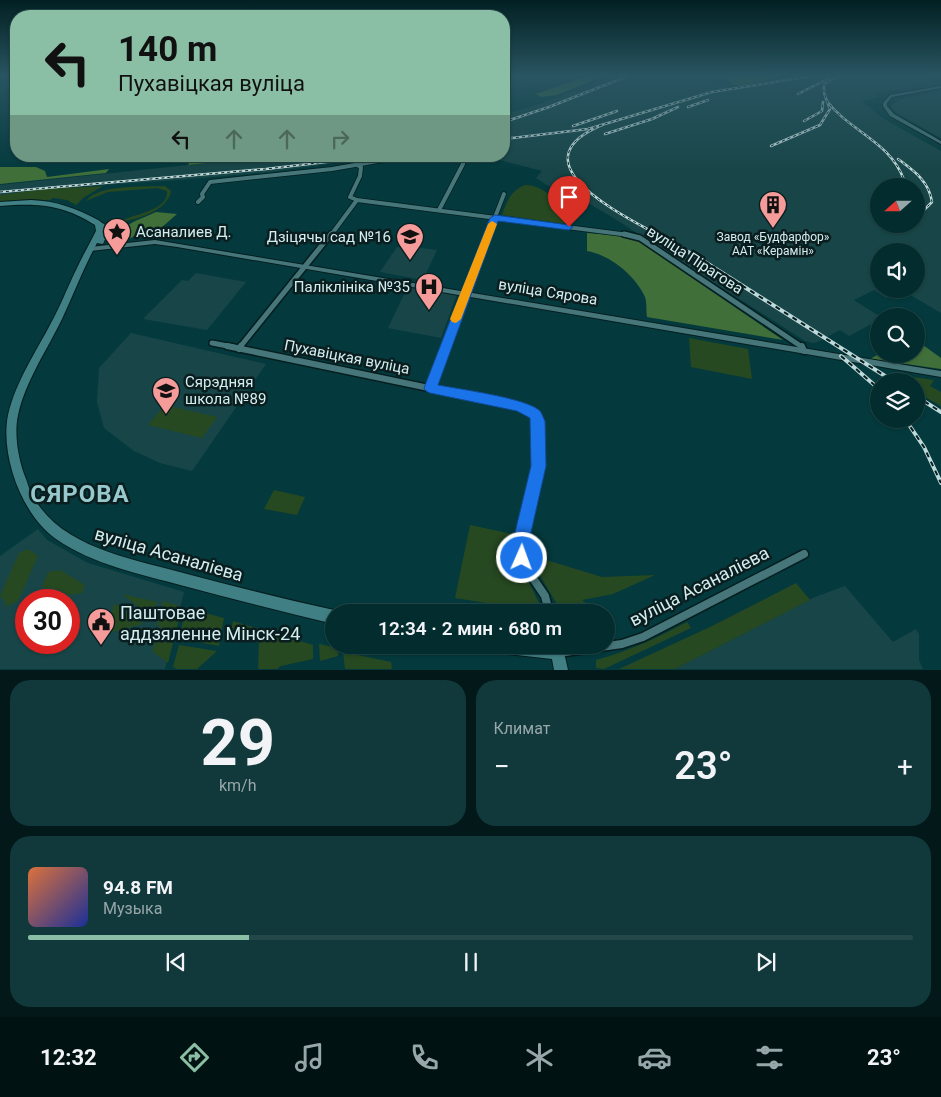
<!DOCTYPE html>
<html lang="ru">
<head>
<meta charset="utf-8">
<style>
	body { margin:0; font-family:Roboto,sans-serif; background:#11383a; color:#f1f3f6; height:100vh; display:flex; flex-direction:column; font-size:19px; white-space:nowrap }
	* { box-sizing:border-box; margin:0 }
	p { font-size:16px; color:#97a7aa }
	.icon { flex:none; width:28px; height:28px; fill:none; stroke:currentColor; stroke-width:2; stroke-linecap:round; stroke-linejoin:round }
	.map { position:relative; height:670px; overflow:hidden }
	.drawer { display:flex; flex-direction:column; gap:10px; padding:10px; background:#021819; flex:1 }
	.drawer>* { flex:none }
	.hud { position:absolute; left:10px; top:10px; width:500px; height:152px; border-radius:20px; box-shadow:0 1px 4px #0004,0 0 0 1px #24484a; background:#8abfa5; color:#111; overflow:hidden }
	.needle { width:32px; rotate:249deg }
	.buttons { position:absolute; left:870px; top:178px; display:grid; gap:10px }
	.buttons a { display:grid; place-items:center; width:55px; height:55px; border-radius:50%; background:#032c2e; box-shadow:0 1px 4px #0004,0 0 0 1px #24484a; font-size:25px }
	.speed { position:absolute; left:15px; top:589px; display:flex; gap:10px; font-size:25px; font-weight:700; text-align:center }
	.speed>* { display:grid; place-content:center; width:65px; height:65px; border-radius:50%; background:#032c2e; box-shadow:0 1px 4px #0004,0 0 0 1px #24484a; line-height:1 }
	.speed .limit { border:8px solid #d22; background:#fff; color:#111 }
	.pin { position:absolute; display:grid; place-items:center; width:42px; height:42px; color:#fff; margin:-51px -21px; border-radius:50% 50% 50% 0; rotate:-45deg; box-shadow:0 0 5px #0007 }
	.pin .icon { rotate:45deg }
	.me { position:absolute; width:55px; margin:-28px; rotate:2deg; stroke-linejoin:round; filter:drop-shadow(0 0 4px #0008) }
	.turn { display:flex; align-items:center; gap:18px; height:105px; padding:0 25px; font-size:22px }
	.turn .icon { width:65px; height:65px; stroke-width:2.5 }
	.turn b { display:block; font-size:35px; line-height:42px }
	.lanes { display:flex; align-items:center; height:48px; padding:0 25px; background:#0003; justify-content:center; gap:25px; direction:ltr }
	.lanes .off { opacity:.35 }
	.big { font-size:38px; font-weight:600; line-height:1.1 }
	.drawer .widget { flex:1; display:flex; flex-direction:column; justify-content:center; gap:8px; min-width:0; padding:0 18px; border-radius:20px; background:#11383a }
	.drawer .dial { align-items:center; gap:0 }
	.dial b { font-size:65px; line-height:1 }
	.song { display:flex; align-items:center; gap:15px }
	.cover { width:60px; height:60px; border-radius:8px; background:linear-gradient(135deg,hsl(20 70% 55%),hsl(230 70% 35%)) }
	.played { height:5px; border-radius:2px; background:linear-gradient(90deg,#8abfa5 25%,#24484a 25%) }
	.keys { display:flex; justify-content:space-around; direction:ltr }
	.heat { display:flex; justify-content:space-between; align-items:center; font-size:28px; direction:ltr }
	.drawer .tiles { flex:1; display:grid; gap:10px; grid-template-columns:1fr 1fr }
	.widget:last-child { grid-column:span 2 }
	.trip { position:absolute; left:325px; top:604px; width:290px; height:50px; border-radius:25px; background:#032c2e; box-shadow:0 1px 4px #0004,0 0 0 1px #24484a; font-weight:600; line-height:50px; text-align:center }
	.tab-bar { display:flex; height:80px; justify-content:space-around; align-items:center; background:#011212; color:#97a7aa }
	.tab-bar .icon { width:35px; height:35px }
	.tab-bar .on { color:#8abfa5 }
	.tab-bar b { font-size:22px; color:#f1f3f6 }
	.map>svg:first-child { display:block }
	.built { fill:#184648; fill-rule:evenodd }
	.green { fill:#264921 }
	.forest { fill:#416f39 }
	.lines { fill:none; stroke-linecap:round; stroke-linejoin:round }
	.river { fill:#290031; fill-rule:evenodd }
	.minor-far3-casing { stroke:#051e20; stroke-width:5.5 }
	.minor-far2-casing { stroke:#051e20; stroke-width:8 }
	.minor-far1-casing { stroke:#051e20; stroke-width:9 }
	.minor-casing { stroke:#051e20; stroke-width:11 }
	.tertiary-casing { stroke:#051e20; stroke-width:2 }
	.secondary-casing { stroke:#051e20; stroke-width:2 }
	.minor-far3 { stroke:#467679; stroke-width:4 }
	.minor-far2 { stroke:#467679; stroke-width:5 }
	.minor-far1 { stroke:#467679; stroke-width:6 }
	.minor { stroke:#467679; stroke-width:8 }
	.tertiary { fill:#467679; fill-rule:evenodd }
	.secondary { fill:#408085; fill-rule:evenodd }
	.rail-far1-casing { stroke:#bdd9da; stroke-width:2.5 }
	.rail-casing { stroke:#bdd9da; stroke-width:4 }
	.rail-far1 { stroke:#0a1e1f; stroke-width:1; stroke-dasharray:3; stroke-linecap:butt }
	.rail { stroke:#0a1e1f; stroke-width:2; stroke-dasharray:5; stroke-linecap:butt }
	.route { fill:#1a73e8; stroke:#114b97 }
	.slow { fill:#f59e0b }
	.labels { text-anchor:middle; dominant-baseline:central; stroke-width:5; stroke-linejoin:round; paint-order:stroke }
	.far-poi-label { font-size:12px; fill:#d4edee; stroke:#0a1e1f }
	.poi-label { font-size:15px; fill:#d4edee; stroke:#0a1e1f; text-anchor:start }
	.street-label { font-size:15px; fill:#d4edee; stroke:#0a1e1f }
	.near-street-label { font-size:18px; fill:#d4edee; stroke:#0a1e1f }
	.near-poi-label { font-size:18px; fill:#d4edee; stroke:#0a1e1f; text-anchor:start }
	.near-district-label { font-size:24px; font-weight:bold; letter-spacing:1px; fill:#97c9cc; stroke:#0a1e1f }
</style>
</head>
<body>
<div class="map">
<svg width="941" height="670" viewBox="0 0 941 670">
	<rect width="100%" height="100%" fill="#043a3d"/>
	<g class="built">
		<polygon points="537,76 575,76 549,85 511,84 522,83"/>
		<path d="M 616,76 L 695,76 L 732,88 L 773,81 L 781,77 L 780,76 L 941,76 L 929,79 L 934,82 L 874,94 L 879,97 L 862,101 L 881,117 L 941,151 L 941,313 L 902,290 L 886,298 L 874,290 L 854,300 L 879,316 L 873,319 L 877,321 L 849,336 L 840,330 L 820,341 L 814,343 L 805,341 L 612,217 L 581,199 L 572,201 L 536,178 L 542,171 L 484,156 L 504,156 L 504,115 L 545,102 ZM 879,186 L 916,186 L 916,224 L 879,224 ZM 879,251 L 916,251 L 916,289 L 879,289 Z"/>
		<polygon points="941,90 941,138 897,113 890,106 899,100"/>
		<polygon points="272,156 362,156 358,157 356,160 271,172 179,180 43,189 0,195 0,185"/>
		<polygon points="405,246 437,250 423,280 380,272 397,247 404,248"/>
		<polygon points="196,273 246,282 207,330 143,319 182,280 188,281"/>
		<polygon points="408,286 457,294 441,338 388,328"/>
		<polygon points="131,333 266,364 192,471 160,463 134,451 104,428 97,402 99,368"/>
		<path d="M 38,529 L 47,540 L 88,563 L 184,592 L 165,669 L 0,669 L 0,556 ZM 26,600 L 69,600 L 69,642 L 26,642 Z"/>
		<polygon points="845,586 893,642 916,629 919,634 919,660 923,669 675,669 815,597"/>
	</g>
	<g class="green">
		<path d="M 525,185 C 541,184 558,202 571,211 L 571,214 L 564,224 L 502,215 C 506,203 511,190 525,185 Z"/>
		<polygon points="103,186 83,198 76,205 67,200 53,198 50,200 0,202 0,195 43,189"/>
		<path d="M 165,186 L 171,191 C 168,211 136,220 119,222 C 132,214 169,211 167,191 L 157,188 L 108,192 L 86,201 C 97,184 145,187 165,186 Z"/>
		<polygon points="689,338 748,349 752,379 691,367"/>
		<polygon points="900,375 934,380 930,386 941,392 941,406 916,392 916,381 898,381"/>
		<polygon points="165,405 217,417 202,438 148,425"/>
		<polygon points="274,490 305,497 297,515 264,509"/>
		<polygon points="470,525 517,535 516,557 540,605 493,604 455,598"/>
		<polygon points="28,549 38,556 18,601 5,607 5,601 0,596 19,553"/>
		<polygon points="530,555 602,577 655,575 613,594 582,600 586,603 591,612 568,612 562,608 566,603 557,604 532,562 535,564"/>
		<polygon points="60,570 85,585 82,593 37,600 48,572"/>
		<polygon points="796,583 810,600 675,669 619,669 712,626"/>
		<polygon points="122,594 157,602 153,618"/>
		<polygon points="163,601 182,607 175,636 157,625"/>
		<polygon points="114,603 143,624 108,633"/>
		<polygon points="186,608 224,618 219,646 179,639"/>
		<polygon points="233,621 313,645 313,659 281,666 277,669 258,669 259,638 231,629"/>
		<path d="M 687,622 L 691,628 L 604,669 L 596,668 L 596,660 C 629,651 657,638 687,622 Z"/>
		<polygon points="156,631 173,643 168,663 153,652"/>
		<polygon points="319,644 338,648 338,656 320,661"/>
		<polygon points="179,645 217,651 197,669 177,669 173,667"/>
		<polygon points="343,652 391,662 392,669 345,669"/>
	</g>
	<g class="forest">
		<polygon points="587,76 604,76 557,95 541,97 536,94"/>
		<path d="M 722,76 L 774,76 L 774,77 C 769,81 742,87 735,85 C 731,84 727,78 722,76 Z"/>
		<polygon points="208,156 217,156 216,158 271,156 188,165 192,158"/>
		<polygon points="0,167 36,167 45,171 47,177 109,169 106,173 0,184"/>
		<path d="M 156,212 L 177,214 L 161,228 L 145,229 L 131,238 L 116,239 C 122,223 142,219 156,212 Z"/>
		<path d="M 587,233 L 625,236 L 635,239 L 783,340 L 647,317 C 646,311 647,303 645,297 C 635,275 610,255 587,251 Z"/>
		<polygon points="916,340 941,358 941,369 870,359 879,354 916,354"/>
	</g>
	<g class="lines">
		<polygon class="river" points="0,76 16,76 16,79 0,78"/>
		<defs>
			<g id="minor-far3">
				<polyline points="357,165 361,167 360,176 350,197 357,200 629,235"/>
				<polyline points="198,202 203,197 202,194 210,182 332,169 395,158 426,156"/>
				<polyline points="439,210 463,164 464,159 460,156"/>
				<polyline points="331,235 357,200"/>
				<polyline points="488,235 504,194"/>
			</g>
			<g id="minor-far2">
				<polyline points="624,234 640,238 802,347"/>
				<polyline points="212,343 233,347"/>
				<polyline points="240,347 331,234"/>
				<polyline points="446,347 489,234"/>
			</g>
			<g id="minor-far1">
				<polyline points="227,346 520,407 535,414 538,421 538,467 532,490"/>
				<polyline points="802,346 804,351"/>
				<polyline points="239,349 241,346"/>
				<polyline points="430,388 446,346"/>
			</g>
			<g id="minor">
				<polyline points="533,488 520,550 526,568 545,596 549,612"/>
				<polyline points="556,645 558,653 622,644 643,637 804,554"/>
			</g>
			<g id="tertiary">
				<polygon points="511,76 517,76 504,79 504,77"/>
				<polygon points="941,86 941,88 892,97 887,103 887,106 894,114 941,141 941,144 890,116 883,106 883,103 890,95"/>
				<polygon points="155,240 941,371 941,377 177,247 155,244 90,251 87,249 90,247"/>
			</g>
			<g id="secondary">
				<path d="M 31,200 C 56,201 76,208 98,220 C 102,223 107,225 109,230 L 103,244 L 97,243 C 84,267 74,293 62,319 C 47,350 26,380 18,415 C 14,434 18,456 24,474 C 27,480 28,487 31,492 C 57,548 134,559 187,574 C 236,587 285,599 334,610 L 339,612 L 334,612 L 334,624 C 283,612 233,599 184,586 C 140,574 94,565 56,539 C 22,515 0,456 8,415 C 16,381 36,352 51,323 C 61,305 68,286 77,268 C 83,255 90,243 96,231 L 95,225 C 62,204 37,203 0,206 L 0,202 Z"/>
				<polygon points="483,645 558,646 563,648 568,670 554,670 552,659 490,652 485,650"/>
			</g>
		</defs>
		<use href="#minor-far3" class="minor-far3-casing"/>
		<use href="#minor-far2" class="minor-far2-casing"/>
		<use href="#minor-far1" class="minor-far1-casing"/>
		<use href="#minor" class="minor-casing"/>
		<use href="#tertiary" class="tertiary-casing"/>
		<use href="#secondary" class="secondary-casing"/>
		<use href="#minor-far3" class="minor-far3"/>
		<use href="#minor-far2" class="minor-far2"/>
		<use href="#minor-far1" class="minor-far1"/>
		<use href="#minor" class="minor"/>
		<use href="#tertiary" class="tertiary"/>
		<use href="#secondary" class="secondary"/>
		<defs>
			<g id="rail-far1">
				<polyline points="798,94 829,78"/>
				<path d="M 826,100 C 850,132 890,141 904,180 L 901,186"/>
				<polyline points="688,107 708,100"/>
				<polyline points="804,121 822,111 823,102"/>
				<polyline points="504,122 549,107 628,76"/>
				<path d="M 602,125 C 514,162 619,213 658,235"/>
				<polyline points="573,126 617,111"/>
				<polyline points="605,134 652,119 678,107"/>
				<polyline points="504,139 588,129 712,92 812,76"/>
				<polyline points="771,146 820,125 830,109 824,93 824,84 839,76"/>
				<path d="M 898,159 C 914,171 929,181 932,202 L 921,213"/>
				<polyline points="0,192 266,169 377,156"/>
				<polyline points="877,199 879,198"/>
			</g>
			<g id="rail">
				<polyline points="656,234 697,257 893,381"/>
				<polyline points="841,356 879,389"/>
				<polyline points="916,396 941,412"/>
				<polyline points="905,419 924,447 941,483"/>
			</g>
		</defs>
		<use href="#rail-far1" class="rail-far1-casing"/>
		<use href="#rail" class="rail-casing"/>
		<use href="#rail-far1" class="rail-far1"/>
		<use href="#rail" class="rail"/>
	</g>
	<linearGradient id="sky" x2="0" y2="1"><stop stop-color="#022022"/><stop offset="0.45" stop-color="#295562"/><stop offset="1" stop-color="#295562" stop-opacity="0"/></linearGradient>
	<rect width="941" height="169" fill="url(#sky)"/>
	<path class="route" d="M 495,215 L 569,225 L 573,227 L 569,230 L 498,221 L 438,385 C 458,389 527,398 540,411 C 542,413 543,418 545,421 L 546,466 L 529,541 L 530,558 L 527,564 L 522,567 L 516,564 L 514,558 L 513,541 L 531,466 L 530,418 L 517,411 L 430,393 L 426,391 L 424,388 L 490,218 Z"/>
	<polygon class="slow" points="492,221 497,224 461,319 456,323 452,322 450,319 488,224"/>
	<defs>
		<symbol id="building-pin" viewBox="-11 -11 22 30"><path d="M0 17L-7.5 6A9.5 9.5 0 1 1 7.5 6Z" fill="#f59b9a" stroke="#0a1e1f"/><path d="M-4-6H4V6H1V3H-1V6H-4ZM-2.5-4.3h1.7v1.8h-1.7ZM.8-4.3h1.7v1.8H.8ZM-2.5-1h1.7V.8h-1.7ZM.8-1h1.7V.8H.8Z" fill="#111"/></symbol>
		<symbol id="sight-pin" viewBox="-11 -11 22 30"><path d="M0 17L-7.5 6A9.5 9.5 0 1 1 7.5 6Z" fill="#f59b9a" stroke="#0a1e1f"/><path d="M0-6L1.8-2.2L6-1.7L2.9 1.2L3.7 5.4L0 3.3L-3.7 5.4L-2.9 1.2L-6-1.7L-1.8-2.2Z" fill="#111"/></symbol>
		<symbol id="school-pin" viewBox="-11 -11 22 30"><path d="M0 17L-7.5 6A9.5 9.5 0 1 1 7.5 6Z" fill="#f59b9a" stroke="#0a1e1f"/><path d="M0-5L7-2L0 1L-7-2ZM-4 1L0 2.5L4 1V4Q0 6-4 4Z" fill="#111"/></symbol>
		<symbol id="hospital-pin" viewBox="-11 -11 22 30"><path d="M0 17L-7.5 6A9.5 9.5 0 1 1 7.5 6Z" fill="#f59b9a" stroke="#0a1e1f"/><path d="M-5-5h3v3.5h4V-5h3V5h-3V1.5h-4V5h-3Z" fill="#111"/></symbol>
		<symbol id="civic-pin" viewBox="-11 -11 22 30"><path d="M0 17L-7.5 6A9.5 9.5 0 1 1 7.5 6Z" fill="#f59b9a" stroke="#0a1e1f"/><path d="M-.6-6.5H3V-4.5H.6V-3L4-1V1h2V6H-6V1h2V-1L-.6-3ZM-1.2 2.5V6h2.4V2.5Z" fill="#111"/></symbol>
	</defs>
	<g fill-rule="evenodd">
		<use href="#building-pin" x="757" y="189" width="32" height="43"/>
		<use href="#sight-pin" x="101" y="216" width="32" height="43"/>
		<use href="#school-pin" x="394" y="221" width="32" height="43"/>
		<use href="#hospital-pin" x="413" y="271" width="32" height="43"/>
		<use href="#school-pin" x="150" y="375" width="32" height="43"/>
		<use href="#civic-pin" x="85" y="606" width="32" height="43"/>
	</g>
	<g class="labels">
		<g class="far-poi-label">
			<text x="773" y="237">Завод «Будфарфор»<tspan x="773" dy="14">ААТ «Керамін»</tspan></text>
		</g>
		<g class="poi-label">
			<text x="136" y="232">Асаналиев Д.</text>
			<text x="391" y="237" text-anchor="end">Дзіцячы сад №16</text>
			<text x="410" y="287" text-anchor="end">Паліклініка №35</text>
			<text x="185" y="382">Сярэдняя<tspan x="185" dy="17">школа №89</tspan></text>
		</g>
		<g class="street-label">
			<text transform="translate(695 260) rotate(33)">вуліца Пірагова</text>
			<text transform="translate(548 292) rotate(9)">вуліца Сярова</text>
			<text transform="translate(347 357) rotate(11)">Пухавіцкая вуліца</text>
		</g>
		<g class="near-street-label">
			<text transform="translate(169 554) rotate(16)">вуліца Асаналіева</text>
			<text transform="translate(699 586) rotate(-27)">вуліца Асаналіева</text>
		</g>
		<g class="near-poi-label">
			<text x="120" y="612">Паштовае<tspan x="120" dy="21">аддзяленне Мінск-24</tspan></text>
		</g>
		<g class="near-district-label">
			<text x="80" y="494">СЯРОВА</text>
		</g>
	</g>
</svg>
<div class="buttons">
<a><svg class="needle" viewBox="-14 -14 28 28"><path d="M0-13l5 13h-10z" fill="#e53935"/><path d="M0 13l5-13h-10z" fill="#97a7aa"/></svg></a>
<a><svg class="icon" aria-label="sound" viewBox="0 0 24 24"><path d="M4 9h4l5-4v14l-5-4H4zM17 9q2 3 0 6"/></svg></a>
<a><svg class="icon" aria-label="search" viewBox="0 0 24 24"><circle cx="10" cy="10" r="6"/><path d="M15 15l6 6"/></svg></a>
<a><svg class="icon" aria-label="layers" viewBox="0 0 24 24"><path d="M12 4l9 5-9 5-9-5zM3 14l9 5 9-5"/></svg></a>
</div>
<div class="speed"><div class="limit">30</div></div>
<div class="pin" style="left:569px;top:227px;background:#d93025"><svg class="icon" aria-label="arrive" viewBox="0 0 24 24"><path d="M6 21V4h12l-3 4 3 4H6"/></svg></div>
<svg class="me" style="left:522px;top:558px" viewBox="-20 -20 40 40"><circle r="17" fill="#1a73e8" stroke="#fff" stroke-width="3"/><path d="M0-11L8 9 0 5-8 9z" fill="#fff"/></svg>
<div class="trip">12:34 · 2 мин · 680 m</div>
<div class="hud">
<div class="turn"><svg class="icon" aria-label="left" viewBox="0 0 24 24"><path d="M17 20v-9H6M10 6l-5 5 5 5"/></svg><div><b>140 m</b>Пухавіцкая вуліца</div></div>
<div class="lanes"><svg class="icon" aria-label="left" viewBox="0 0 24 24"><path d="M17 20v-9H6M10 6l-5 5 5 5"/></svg><svg class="icon off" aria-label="ahead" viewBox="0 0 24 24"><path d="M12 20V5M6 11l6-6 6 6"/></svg><svg class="icon off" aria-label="ahead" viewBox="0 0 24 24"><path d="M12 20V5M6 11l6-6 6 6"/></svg><svg class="icon off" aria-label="right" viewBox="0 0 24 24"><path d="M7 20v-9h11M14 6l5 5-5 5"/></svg></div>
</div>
</div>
<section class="drawer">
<div class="tiles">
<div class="widget dial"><b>29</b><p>km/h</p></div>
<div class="widget"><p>Климат</p>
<div class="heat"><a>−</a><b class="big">23°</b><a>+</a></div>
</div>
<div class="widget">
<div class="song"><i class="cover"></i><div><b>94.8 FM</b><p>Музыка</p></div></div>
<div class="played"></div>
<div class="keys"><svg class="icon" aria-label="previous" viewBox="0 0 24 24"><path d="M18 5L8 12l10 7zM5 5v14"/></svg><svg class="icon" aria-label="pause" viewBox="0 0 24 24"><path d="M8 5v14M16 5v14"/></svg><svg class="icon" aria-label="next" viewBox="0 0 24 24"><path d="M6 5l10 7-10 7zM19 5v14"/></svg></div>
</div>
</div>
</section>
<nav class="tab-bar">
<b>12:32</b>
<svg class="icon on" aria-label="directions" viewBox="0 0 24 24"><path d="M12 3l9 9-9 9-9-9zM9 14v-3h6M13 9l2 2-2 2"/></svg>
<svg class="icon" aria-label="music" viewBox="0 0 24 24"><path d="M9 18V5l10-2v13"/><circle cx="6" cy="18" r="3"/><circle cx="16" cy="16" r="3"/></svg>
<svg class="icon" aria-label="phone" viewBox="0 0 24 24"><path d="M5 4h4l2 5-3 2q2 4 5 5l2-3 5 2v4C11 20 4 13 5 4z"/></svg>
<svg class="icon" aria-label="climate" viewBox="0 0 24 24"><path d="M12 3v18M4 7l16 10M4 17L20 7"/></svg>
<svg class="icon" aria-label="car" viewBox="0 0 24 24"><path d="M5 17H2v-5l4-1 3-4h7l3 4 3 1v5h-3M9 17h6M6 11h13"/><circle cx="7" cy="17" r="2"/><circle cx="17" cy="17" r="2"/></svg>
<svg class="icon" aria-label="filters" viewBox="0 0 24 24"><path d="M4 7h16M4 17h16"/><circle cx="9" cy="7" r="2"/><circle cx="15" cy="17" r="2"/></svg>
<b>23°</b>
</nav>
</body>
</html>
